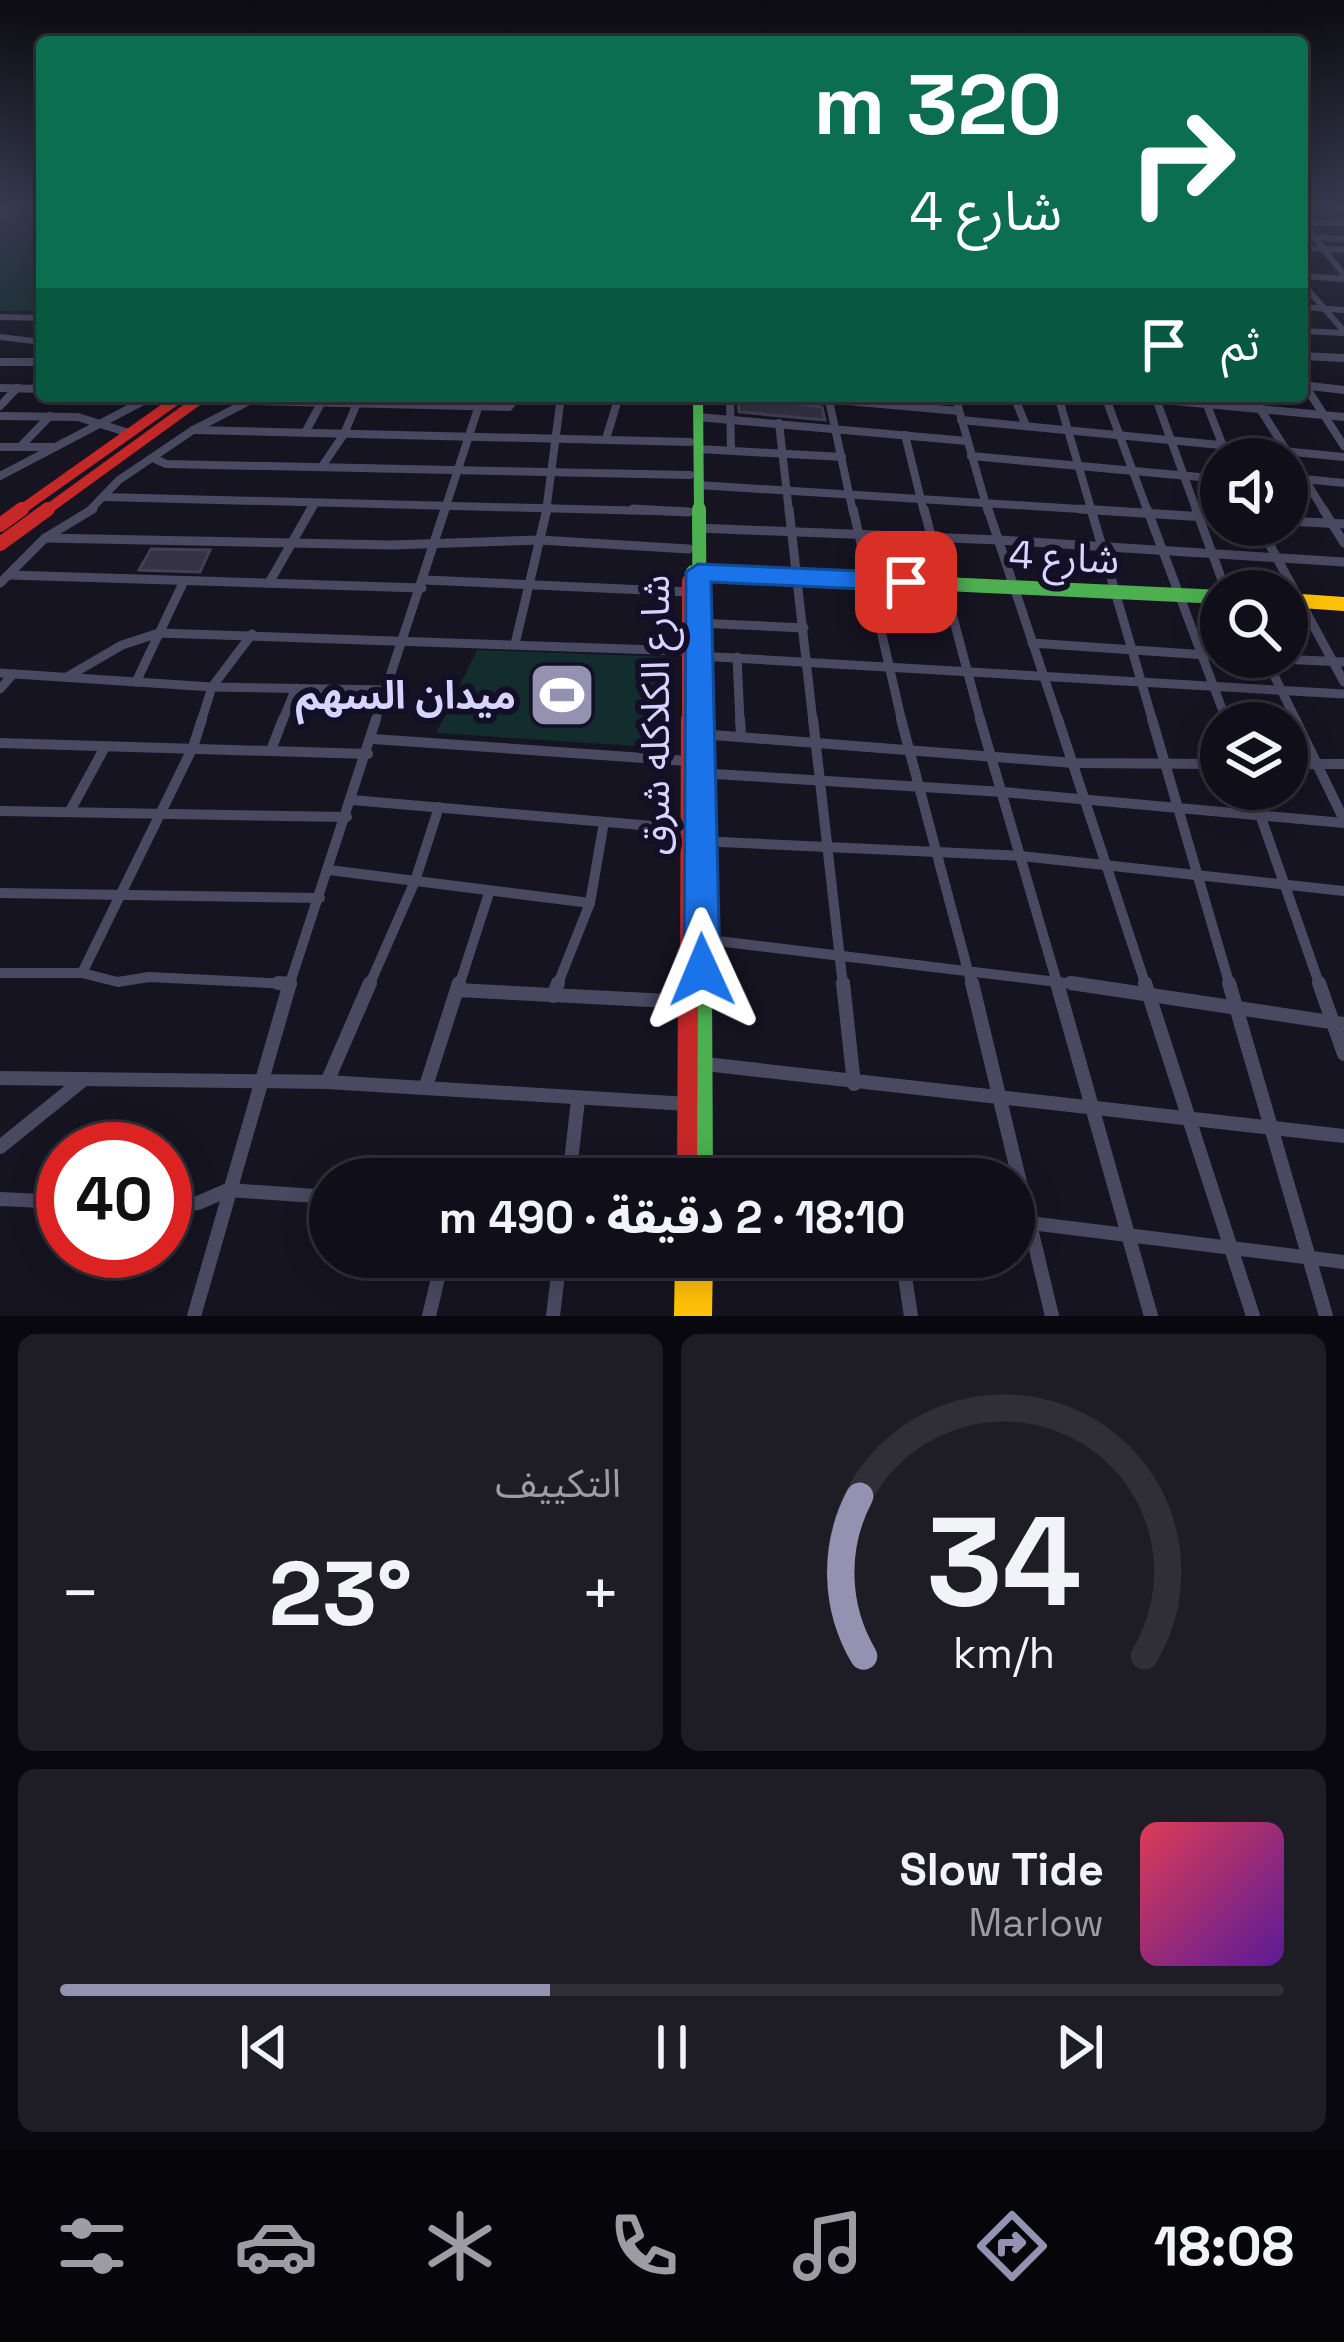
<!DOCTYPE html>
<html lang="ar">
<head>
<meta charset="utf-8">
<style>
	body { margin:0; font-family:"Space Grotesk","Noto Sans Arabic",sans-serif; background:#1e1d26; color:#f1f3f6; direction:rtl; height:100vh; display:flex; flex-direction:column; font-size:45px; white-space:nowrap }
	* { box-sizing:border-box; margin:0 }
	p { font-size:39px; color:#9c9ca2 }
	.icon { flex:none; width:66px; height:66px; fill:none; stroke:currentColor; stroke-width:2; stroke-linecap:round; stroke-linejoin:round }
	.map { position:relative; height:1316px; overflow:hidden; direction:ltr }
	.details { display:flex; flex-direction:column; gap:18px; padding:18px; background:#09080e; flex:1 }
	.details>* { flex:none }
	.banner { position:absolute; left:36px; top:36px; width:1272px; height:366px; border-radius:12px; box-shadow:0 6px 30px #0003,0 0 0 3px #302f38; direction:rtl; background:#0b6e4f; color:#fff; overflow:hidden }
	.buttons { position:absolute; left:1200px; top:438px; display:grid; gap:24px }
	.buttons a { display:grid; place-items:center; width:108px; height:108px; border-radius:50%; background:#100f19; box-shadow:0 6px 30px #0003,0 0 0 3px #302f38; font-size:60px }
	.speed { position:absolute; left:36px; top:1122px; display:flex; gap:24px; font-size:60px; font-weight:700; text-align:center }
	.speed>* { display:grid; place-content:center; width:156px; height:156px; border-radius:50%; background:#100f19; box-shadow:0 6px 30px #0003,0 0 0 3px #302f38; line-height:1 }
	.speed .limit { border:18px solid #d22; background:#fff; color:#111 }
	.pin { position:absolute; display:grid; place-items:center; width:102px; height:102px; color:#fff; margin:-51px; border-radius:24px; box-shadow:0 6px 18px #0006 }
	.me { position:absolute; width:132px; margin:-66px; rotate:359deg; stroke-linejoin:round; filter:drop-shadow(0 0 9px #0008) }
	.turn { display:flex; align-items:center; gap:42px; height:252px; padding:0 48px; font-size:54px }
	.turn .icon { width:156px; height:156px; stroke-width:2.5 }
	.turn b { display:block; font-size:84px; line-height:102px }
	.then { display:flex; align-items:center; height:114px; padding:0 48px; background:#0003; gap:24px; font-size:45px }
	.big { font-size:90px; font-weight:800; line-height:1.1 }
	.details .widget { flex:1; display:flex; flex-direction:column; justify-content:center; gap:18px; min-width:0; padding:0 42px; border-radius:18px; background:#1e1d26 }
	.details .dial { align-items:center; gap:0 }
	.dial svg { height:312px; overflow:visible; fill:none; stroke:#302f38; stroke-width:7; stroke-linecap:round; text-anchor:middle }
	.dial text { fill:#f1f3f6; stroke:none }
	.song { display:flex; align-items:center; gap:36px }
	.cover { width:144px; height:144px; border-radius:18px; background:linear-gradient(135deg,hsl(350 70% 55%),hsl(270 70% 35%)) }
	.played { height:12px; border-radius:6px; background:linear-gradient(90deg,#9591b1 40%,#302f38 40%) }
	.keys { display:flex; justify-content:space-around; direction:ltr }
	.heat { display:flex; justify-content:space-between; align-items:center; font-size:66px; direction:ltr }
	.details .tiles { flex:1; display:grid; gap:18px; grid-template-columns:1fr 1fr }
	.widget:last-child { grid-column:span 2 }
	.trip { position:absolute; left:309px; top:1158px; width:726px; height:120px; border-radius:60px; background:#100f19; box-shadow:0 6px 30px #0003,0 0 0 3px #302f38; font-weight:800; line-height:120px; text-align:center; direction:rtl }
	.tab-bar { display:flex; height:192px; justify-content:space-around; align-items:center; background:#06060a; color:#9c9ca2 }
	.tab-bar .icon { width:84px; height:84px }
	.tab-bar .selected { color:#9591b1 }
	.tab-bar b { font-size:54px; color:#f1f3f6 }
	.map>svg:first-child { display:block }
	.green { fill:#132c2d }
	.building { fill:#343243; stroke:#433f54; stroke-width:3 }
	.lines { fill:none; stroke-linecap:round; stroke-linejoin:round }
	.street-far4 { stroke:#4a4962; stroke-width:6 }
	.street-far3 { stroke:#4a4962; stroke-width:8 }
	.street-far2 { stroke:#4a4962; stroke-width:9 }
	.street-far1 { stroke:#4a4962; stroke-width:10 }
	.street { stroke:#4a4962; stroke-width:14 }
	.fast-far3 { stroke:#4caf50; stroke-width:10 }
	.fast-far2 { stroke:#4caf50; stroke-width:14 }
	.fast-far1 { stroke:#4caf50; stroke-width:16 }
	.fast { stroke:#4caf50; stroke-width:20 }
	.slow-far1 { stroke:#ffc107; stroke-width:14 }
	.slow { stroke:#ffc107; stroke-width:20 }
	.jam-far3 { stroke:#c62828; stroke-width:10 }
	.jam-far2 { stroke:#c62828; stroke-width:14 }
	.jam-far1 { stroke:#c62828; stroke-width:16 }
	.jam { stroke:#c62828; stroke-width:20 }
	.route { fill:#1a73e8; stroke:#114b97; stroke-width:3 }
	.labels { text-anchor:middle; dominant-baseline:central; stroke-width:12; stroke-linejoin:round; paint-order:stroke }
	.street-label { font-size:39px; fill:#d9d4ff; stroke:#130f26 }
	.poi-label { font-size:39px; font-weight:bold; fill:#d9d4ff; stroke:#130f26; text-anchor:end }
</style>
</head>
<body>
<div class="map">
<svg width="1344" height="1316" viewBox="0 0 1344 1316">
	<rect width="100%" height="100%" fill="#161421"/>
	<g class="green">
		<rect x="0" y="209" width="42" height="102"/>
		<polygon points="477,650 673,657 667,748 436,733"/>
	</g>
	<g class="building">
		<polygon points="738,396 822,407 825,420 739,412"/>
		<polygon points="151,549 210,550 200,572 139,570"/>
	</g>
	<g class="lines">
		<g class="street-far4">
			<polyline points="1302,221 1344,275"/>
			<polyline points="1302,222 1344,223"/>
			<polyline points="1314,237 1344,239"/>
			<polyline points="1302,248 1344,250"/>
			<polyline points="1302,276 1344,279"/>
			<polyline points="1302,283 1344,331"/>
			<polyline points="1302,307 1344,310"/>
			<polyline points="0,317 42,318"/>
			<polyline points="1302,331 1344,333"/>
			<polyline points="0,337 42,342"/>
		</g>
		<g class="street-far3">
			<polyline points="37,341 42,342"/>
			<polyline points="1302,356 1344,358"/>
			<polyline points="0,362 42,362"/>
			<polyline points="1302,381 1344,446"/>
			<polyline points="1302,385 1344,390"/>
			<polyline points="0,388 42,389"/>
			<polyline points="730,396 731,450"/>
			<polyline points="791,396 959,411"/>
			<polyline points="828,396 853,512"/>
			<polyline points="955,396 988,512"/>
			<polyline points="1014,396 1026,426"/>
			<polyline points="1058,396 1092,512"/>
			<polyline points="1105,396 1148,512"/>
			<polyline points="1121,396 1344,417"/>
			<polyline points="1155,396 1197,512"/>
			<polyline points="1252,396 1325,512"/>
			<polyline points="252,401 509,407 516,396"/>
			<polyline points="1207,405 1228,459"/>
			<polyline points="0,406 17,388"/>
			<polyline points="0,416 78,417 129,433"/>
			<polyline points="698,417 967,441"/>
			<polyline points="961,420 1344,457"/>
			<polyline points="779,423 789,512"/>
			<polyline points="193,430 690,442"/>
			<polyline points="305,433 321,403"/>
			<polyline points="905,435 924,512"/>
			<polyline points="606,439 619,396"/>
			<polyline points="0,447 55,447"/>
			<polyline points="20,447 50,416"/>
			<polyline points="698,449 842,457"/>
			<polyline points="971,456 1221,479"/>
			<polyline points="153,458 166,464 690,475"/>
			<polyline points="323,465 344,434 360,396"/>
			<polyline points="0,476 153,396"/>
			<polyline points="1304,479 1344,483"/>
			<polyline points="1287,484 1309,486"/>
			<polyline points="698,485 1127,512"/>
			<polyline points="104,497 689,512"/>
			<polyline points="88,512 119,480 193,430 259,396"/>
			<polyline points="310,512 315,503"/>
			<polyline points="444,512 482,396"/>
			<polyline points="546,512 561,396"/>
		</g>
		<g class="street-far2">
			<polyline points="633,509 689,512"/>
			<polyline points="789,509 813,722"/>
			<polyline points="853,509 902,722"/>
			<polyline points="924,509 981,722"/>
			<polyline points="988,509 1059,722"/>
			<polyline points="1080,509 1221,518"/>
			<polyline points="1091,509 1153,722"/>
			<polyline points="1147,509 1227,722"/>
			<polyline points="1196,509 1226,591"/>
			<polyline points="1323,509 1344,543"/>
			<polyline points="1287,521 1344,524"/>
			<polyline points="1259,525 1344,682"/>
			<polyline points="698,528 999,540 1344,562"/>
			<polyline points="45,538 392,545 540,540 689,549"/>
			<polyline points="10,575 422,588"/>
			<polyline points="425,580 689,592"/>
			<polyline points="0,583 45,538 93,509"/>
			<polyline points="269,583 311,509"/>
			<polyline points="698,623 804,628"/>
			<polyline points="1032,643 1221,656"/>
			<polyline points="515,644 547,509"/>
			<polyline points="699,656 1344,694"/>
			<polyline points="737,657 740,722"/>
			<polyline points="1235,657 1344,662"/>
			<polyline points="1265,657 1297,722"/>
			<polyline points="0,673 212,687 389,690"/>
			<polyline points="67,677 122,645 159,633 687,651"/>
			<polyline points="136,682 183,583"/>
			<polyline points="0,689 13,674"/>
			<polyline points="201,722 212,687 252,634"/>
			<polyline points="282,722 296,688"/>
			<polyline points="375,722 445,509"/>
		</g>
		<g class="street-far1">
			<polyline points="740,719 741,735"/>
			<polyline points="813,719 843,986"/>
			<polyline points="901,719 972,986"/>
			<polyline points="980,719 1058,986"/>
			<polyline points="1058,719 1146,986"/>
			<polyline points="1152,719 1230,986"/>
			<polyline points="1295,719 1344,820"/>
			<polyline points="700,734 1074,763 1221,764"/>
			<polyline points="373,739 687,761"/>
			<polyline points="0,743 368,754"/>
			<polyline points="271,750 283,719"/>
			<polyline points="1287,764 1344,764"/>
			<polyline points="698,773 1003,792 1344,823"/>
			<polyline points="1251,789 1320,986"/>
			<polyline points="352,800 687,829"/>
			<polyline points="0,811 347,817"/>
			<polyline points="70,811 105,747"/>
			<polyline points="700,841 1021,856 1344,891"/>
			<polyline points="329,870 590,903"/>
			<polyline points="0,893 320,898"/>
			<polyline points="701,939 1091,986"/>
			<polyline points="0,973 82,973 118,982 149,977 290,984"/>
			<polyline points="82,973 193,747 202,719"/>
			<polyline points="289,986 376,719"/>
			<polyline points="369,986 415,881 439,807"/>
			<polyline points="459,986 489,893"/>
			<polyline points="557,986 590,903 604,822"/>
		</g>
		<g class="street">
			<polyline points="278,983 290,984"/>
			<polyline points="843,983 854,1084"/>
			<polyline points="972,983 1052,1316"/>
			<polyline points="1057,983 1151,1316"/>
			<polyline points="1071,983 1344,1024"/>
			<polyline points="1145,983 1253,1316"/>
			<polyline points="1229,983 1326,1316"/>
			<polyline points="1319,983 1344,1054"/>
			<polyline points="457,990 688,1002"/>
			<polyline points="553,996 558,983"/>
			<polyline points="705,1064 1344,1136"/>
			<polyline points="0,1078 327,1082 688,1104"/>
			<polyline points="327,1082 370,983"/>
			<polyline points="426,1086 459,983"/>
			<polyline points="0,1147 83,1080"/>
			<polyline points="569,1179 578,1100"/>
			<polyline points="0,1199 63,1202"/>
			<polyline points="165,1206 198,1203 228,1190 330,1197"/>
			<polyline points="1014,1221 1344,1262"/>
			<polyline points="902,1257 911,1316"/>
			<polyline points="194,1316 290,983"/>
			<polyline points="429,1316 443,1257"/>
			<polyline points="553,1316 560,1257"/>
		</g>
		<polyline class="fast-far3" points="698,396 699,512"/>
		<g class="fast-far2">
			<polyline points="699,509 700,722"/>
			<polyline points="693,572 1221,597"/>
		</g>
		<polyline class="fast-far1" points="700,719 702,986"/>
		<polyline class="fast" points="702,983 703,1179"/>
		<polyline class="slow-far1" points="1287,600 1344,604"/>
		<g class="slow">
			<polyline points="684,1316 685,1257"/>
			<polyline points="702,1316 703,1257"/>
		</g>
		<g class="jam-far3">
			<polyline points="18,512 182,396"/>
			<polyline points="44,512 204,396"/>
		</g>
		<g class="jam-far2">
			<polyline points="0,525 22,509"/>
			<polyline points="0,544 48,509"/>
			<polyline points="689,722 689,581"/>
		</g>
		<polyline class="jam-far1" points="688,986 689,719"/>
		<polyline class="jam" points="687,1179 688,983"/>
	</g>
	<linearGradient id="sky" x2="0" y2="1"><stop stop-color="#0c0b12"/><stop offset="0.53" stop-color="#363a4e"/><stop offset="1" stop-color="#363a4e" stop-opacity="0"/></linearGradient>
	<rect width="1344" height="393" fill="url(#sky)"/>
	<polygon class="route" points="698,564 906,573 918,582 906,591 711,582 720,970 714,983 702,988 689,983 684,970 686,572"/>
	<defs>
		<symbol id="stadium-square" viewBox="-11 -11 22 22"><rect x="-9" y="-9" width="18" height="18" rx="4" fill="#9591b1" stroke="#130f26"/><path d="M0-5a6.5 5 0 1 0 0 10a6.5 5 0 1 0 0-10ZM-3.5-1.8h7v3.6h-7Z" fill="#fff"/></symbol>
	</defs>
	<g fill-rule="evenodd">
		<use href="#stadium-square" x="524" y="657" width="76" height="76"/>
	</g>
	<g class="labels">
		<g class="street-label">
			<text transform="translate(1064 557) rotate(3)">شارع 4</text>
			<text transform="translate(655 715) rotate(-90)">شارع الكلاكله شرق</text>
		</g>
		<g class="poi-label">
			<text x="516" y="695">ميدان السهم</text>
		</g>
	</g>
</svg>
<div class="buttons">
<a><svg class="icon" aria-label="sound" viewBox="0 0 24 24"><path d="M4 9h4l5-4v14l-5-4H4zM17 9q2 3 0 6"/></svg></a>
<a><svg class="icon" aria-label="search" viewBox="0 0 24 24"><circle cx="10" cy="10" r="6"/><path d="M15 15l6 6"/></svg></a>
<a><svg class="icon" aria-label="layers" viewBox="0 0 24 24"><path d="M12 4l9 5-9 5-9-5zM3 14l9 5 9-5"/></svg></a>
</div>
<div class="speed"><div class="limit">40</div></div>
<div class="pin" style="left:906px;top:582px;background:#d93025"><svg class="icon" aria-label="arrive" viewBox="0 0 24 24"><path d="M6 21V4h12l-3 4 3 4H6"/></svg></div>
<svg class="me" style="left:702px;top:970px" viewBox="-20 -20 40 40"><path d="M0-17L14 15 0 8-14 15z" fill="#1a73e8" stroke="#fff" stroke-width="4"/></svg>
<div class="trip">18:10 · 2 دقيقة · 490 m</div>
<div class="banner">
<div class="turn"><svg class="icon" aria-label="right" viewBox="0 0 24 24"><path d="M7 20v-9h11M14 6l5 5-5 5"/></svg><div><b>320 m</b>شارع 4</div></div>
<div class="then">ثم<svg class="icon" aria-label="arrive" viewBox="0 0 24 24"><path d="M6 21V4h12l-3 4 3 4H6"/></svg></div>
</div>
</div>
<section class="details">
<div class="tiles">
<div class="widget dial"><svg viewBox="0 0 100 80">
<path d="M14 69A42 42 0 1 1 86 69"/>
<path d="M14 69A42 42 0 0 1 13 28" stroke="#9591b1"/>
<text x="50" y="56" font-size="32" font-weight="700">34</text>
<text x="50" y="72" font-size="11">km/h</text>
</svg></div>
<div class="widget"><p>التكييف</p>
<div class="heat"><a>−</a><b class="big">23°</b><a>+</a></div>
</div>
<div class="widget">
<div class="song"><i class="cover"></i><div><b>Slow Tide</b><p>Marlow</p></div></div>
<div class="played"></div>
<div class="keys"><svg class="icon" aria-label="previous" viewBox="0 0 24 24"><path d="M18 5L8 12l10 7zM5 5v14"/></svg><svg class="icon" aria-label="pause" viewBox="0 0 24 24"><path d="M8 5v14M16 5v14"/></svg><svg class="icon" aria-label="next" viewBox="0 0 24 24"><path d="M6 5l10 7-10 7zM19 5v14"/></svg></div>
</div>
</div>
</section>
<nav class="tab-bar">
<b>18:08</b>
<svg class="icon selected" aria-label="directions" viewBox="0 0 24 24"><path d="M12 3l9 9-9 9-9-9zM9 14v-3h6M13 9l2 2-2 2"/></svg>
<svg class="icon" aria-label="music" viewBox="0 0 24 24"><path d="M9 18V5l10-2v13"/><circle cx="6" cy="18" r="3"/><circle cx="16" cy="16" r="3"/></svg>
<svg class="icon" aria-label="phone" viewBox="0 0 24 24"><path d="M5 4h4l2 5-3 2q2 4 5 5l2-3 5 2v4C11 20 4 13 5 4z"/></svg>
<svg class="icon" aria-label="climate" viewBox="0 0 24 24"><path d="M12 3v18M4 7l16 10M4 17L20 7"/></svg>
<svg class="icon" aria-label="car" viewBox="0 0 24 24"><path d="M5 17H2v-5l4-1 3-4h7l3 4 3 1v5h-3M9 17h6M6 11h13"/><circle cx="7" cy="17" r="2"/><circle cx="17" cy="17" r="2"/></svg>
<svg class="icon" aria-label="filters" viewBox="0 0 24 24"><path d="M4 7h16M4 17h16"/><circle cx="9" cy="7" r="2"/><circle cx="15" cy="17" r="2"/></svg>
</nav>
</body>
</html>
